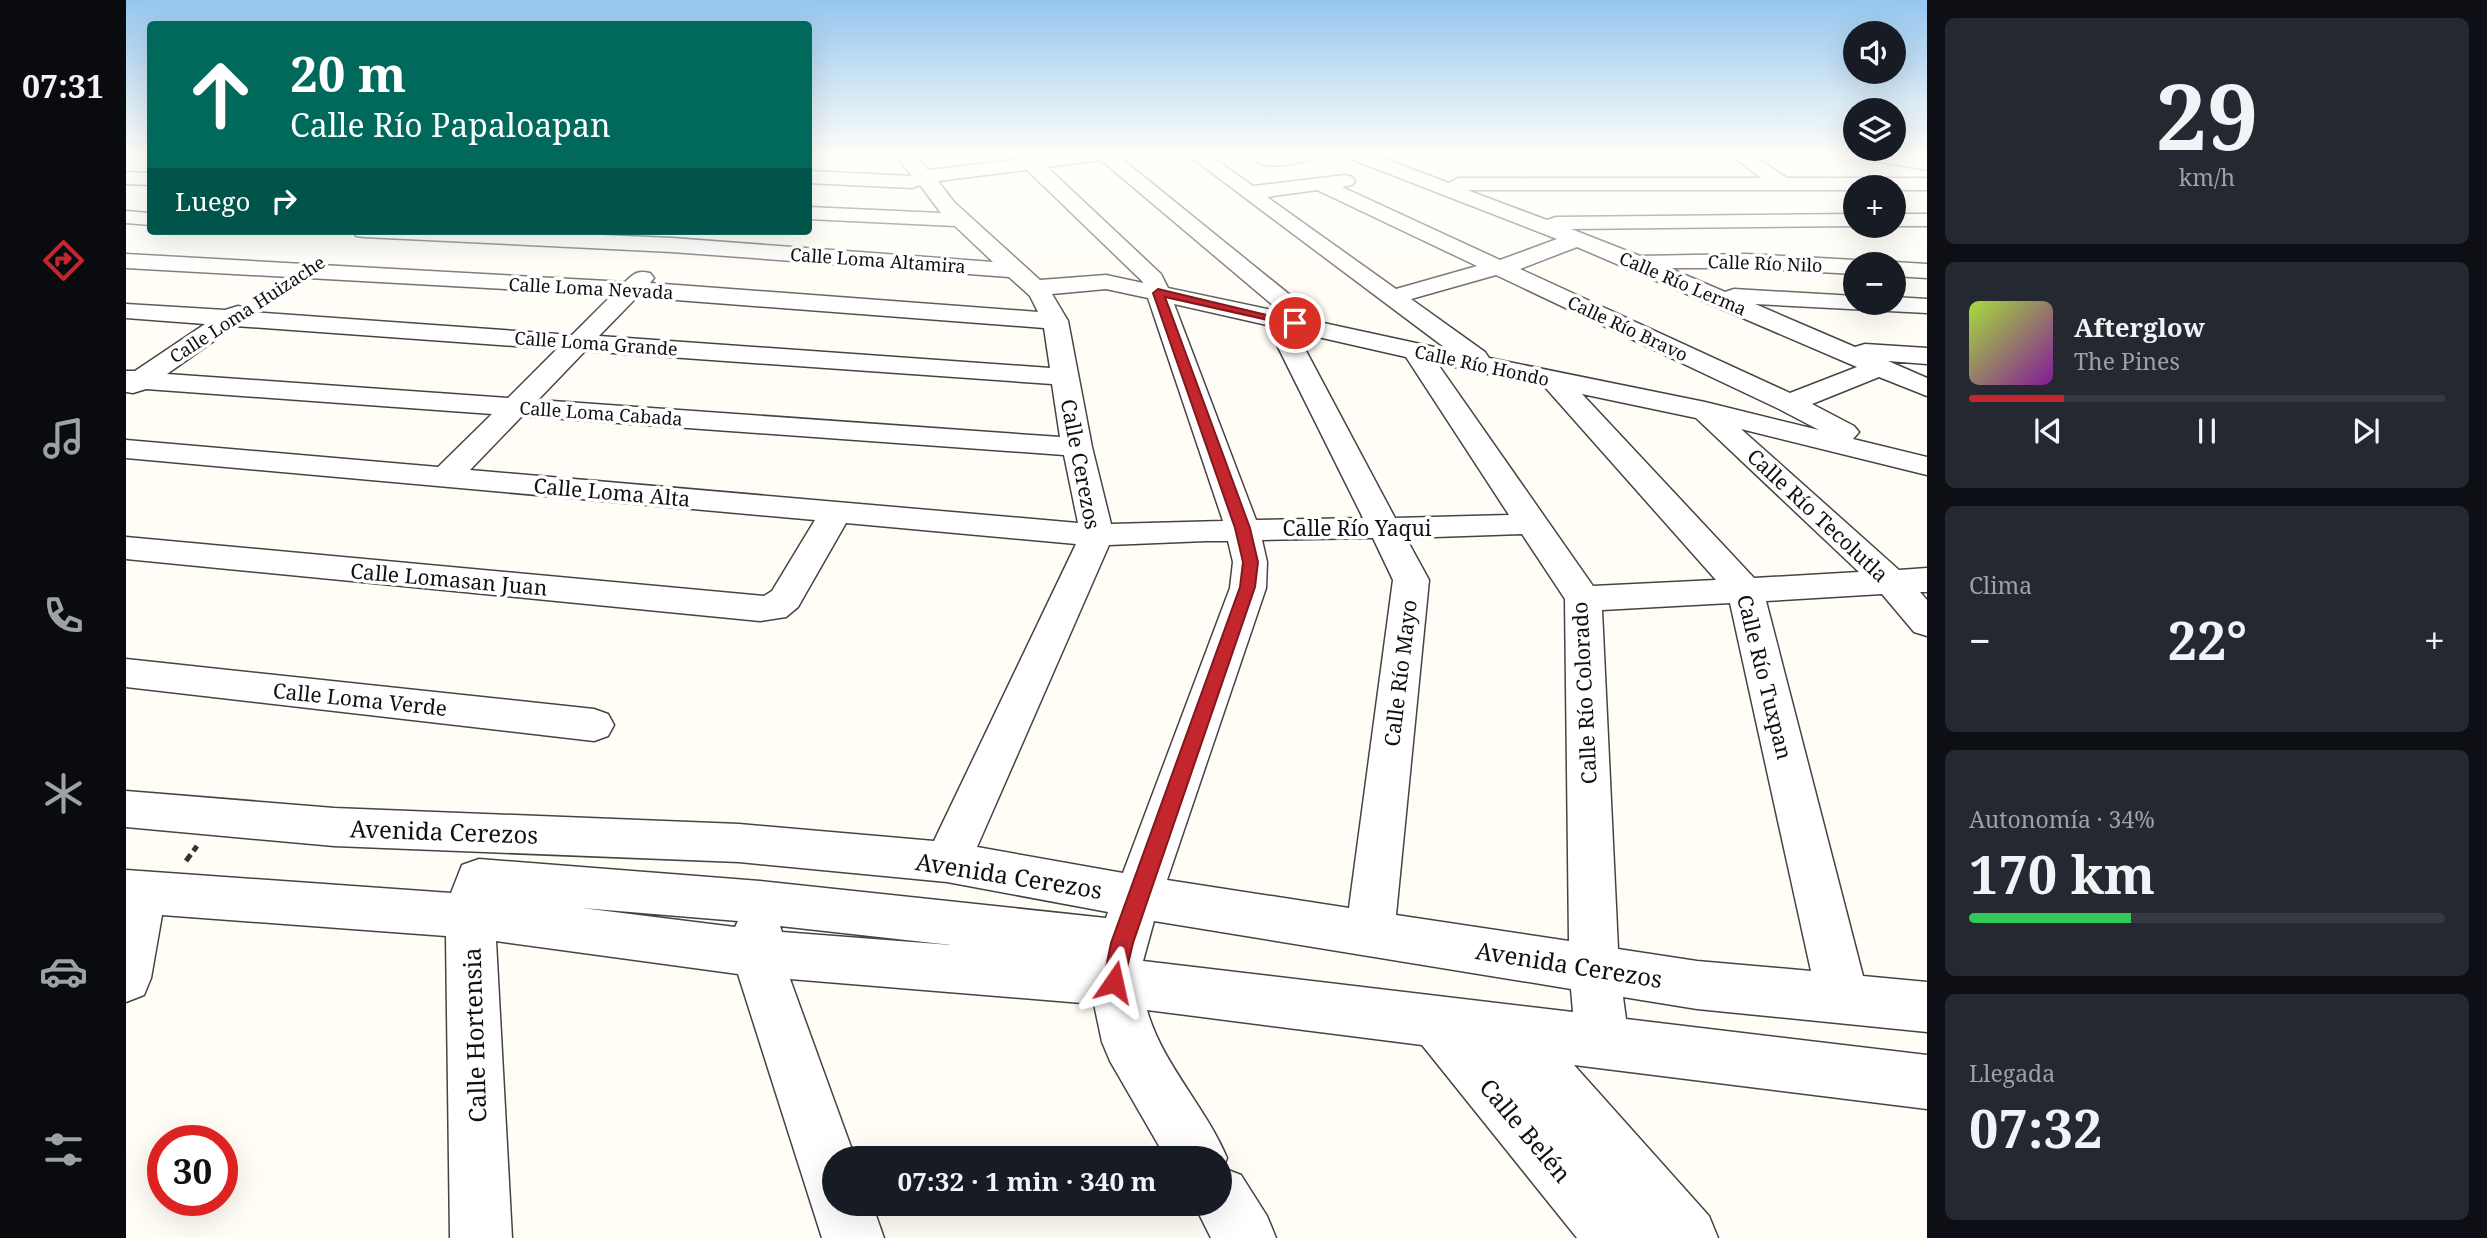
<!DOCTYPE html>
<html lang="es">
<head>
<meta charset="utf-8">
<style>
	body { margin:0; font-family:"Noto Serif",serif; background:#242831; color:#f1f3f6; height:100vh; display:flex; flex-direction:column; font-size:26px; white-space:nowrap }
	* { box-sizing:border-box; margin:0 }
	p { font-size:23px; color:#9ea1a6 }
	.icon { flex:none; width:38px; height:38px; fill:none; stroke:currentColor; stroke-width:2; stroke-linecap:round; stroke-linejoin:round }
	.map { position:relative; flex:1; overflow:hidden }
	.details { display:flex; flex-direction:column; gap:18px; padding:18px; background:#0d0f14; width:560px }
	.details>* { flex:none }
	.guide { position:absolute; left:21px; top:21px; width:665px; height:214px; border-radius:7px; box-shadow:0 7px 28px #0002; background:#00695c; color:#fff; overflow:hidden }
	.tools { position:absolute; left:1717px; top:21px; display:grid; gap:14px }
	.tools a { display:grid; place-items:center; width:63px; height:63px; border-radius:50%; background:#171b24; box-shadow:0 7px 28px #0002; font-size:35px }
	.speed { position:absolute; left:21px; top:1125px; display:flex; gap:14px; font-size:35px; font-weight:700; text-align:center }
	.speed>* { display:grid; place-content:center; width:91px; height:91px; border-radius:50%; background:#171b24; box-shadow:0 7px 28px #0002; line-height:1 }
	.speed .limit { border:10px solid #d22; background:#fff; color:#111 }
	.pin { position:absolute; display:grid; place-items:center; width:60px; height:60px; color:#fff; margin:-30px; border:4px solid #fff; border-radius:50%; box-shadow:0 2px 7px #0007 }
	.me { position:absolute; width:77px; margin:-38px; rotate:11deg; stroke-linejoin:round; filter:drop-shadow(0 0 5px #0008) }
	.turn { display:flex; align-items:center; gap:24px; height:147px; padding:0 28px; font-size:32px }
	.turn .icon { width:91px; height:91px; stroke-width:2.5 }
	.turn b { display:block; font-size:49px; line-height:60px }
	.then { display:flex; align-items:center; height:66px; padding:0 28px; background:#0003; gap:14px; font-size:26px }
	.big { font-size:52px; font-weight:700; line-height:1.1 }
	.details .widget { flex:1; display:flex; flex-direction:column; justify-content:center; gap:10px; min-width:0; padding:0 24px; border-radius:10px; background:#242831 }
	.details .dial { align-items:center; gap:0 }
	.dial b { font-size:91px; line-height:1 }
	.song { display:flex; align-items:center; gap:21px }
	.cover { width:84px; height:84px; border-radius:10px; background:linear-gradient(135deg,hsl(80 70% 55%),hsl(290 70% 35%)) }
	.played { height:7px; border-radius:4px; background:linear-gradient(90deg,#c4262e 20%,#363941 20%) }
	.keys { display:flex; justify-content:space-around; direction:ltr }
	.heat { display:flex; justify-content:space-between; align-items:center; font-size:38px; direction:ltr }
	.charge { height:10px; border-radius:5px; background:linear-gradient(90deg,#34c759 34%,#363941 0) }
	.trip { position:absolute; left:696px; top:1146px; width:410px; height:70px; border-radius:35px; background:#171b24; box-shadow:0 7px 28px #0002; font-weight:700; line-height:70px; text-align:center }
	main { display:flex; flex:1; min-height:0 }
	.tabs { display:flex; flex-direction:column; width:126px; justify-content:space-around; align-items:center; background:#090b0e; color:#9ea1a6 }
	.tabs .icon { width:49px; height:49px }
	.tabs .active { color:#c4262e }
	.tabs b { font-size:32px; color:#f1f3f6 }
	.map>svg:first-child { display:block }
	.lines { fill:none; stroke-linecap:round; stroke-linejoin:round }
	.minor-casing { stroke:#444; stroke-width:3 }
	.path { stroke:#333; stroke-width:5; stroke-dasharray:8 4.5; stroke-linecap:butt }
	.minor { fill:#fff; fill-rule:evenodd }
	.route { fill:#c4262e; stroke:#7f191e; stroke-width:2 }
	.labels { text-anchor:middle; dominant-baseline:central; stroke-width:7; stroke-linejoin:round; paint-order:stroke }
	.far-street-label { font-size:18px; fill:#111; stroke:#fff }
	.street-label { font-size:21px; fill:#111; stroke:#fff }
	.near-street-label { font-size:24px; fill:#111; stroke:#fff }
</style>
</head>
<body>
<main>
<nav class="tabs">
<b>07:31</b>
<svg class="icon active" aria-label="directions" viewBox="0 0 24 24"><path d="M12 3l9 9-9 9-9-9zM9 14v-3h6M13 9l2 2-2 2"/></svg>
<svg class="icon" aria-label="music" viewBox="0 0 24 24"><path d="M9 18V5l10-2v13"/><circle cx="6" cy="18" r="3"/><circle cx="16" cy="16" r="3"/></svg>
<svg class="icon" aria-label="phone" viewBox="0 0 24 24"><path d="M5 4h4l2 5-3 2q2 4 5 5l2-3 5 2v4C11 20 4 13 5 4z"/></svg>
<svg class="icon" aria-label="climate" viewBox="0 0 24 24"><path d="M12 3v18M4 7l16 10M4 17L20 7"/></svg>
<svg class="icon" aria-label="car" viewBox="0 0 24 24"><path d="M5 17H2v-5l4-1 3-4h7l3 4 3 1v5h-3M9 17h6M6 11h13"/><circle cx="7" cy="17" r="2"/><circle cx="17" cy="17" r="2"/></svg>
<svg class="icon" aria-label="filters" viewBox="0 0 24 24"><path d="M4 7h16M4 17h16"/><circle cx="9" cy="7" r="2"/><circle cx="15" cy="17" r="2"/></svg>
</nav>
<div class="map">
<svg width="1801" height="1238" viewBox="0 0 1801 1238">
	<rect width="100%" height="100%" fill="#fffdf5"/>
	<g class="lines">
		<defs>
			<g id="minor">
				<path d="M 769,155 L 788,155 L 802,170 L 891,160 L 888,155 L 907,155 L 910,157 L 991,155 L 1190,316 L 1193,322 L 1322,350 L 1062,155 L 1083,155 L 1127,186 L 1219,175 L 1226,177 L 1229,181 L 1226,185 L 1216,187 L 1374,260 L 1431,239 L 1225,159 L 1223,155 L 1248,155 L 1323,183 L 1332,178 L 1635,178 L 1605,155 L 1626,155 L 1661,178 L 1801,178 L 1801,190 L 1768,190 L 1768,187 L 1729,187 L 1729,190 L 1341,190 L 1421,220 L 1430,217 L 1729,214 L 1729,226 L 1731,226 L 1729,226 L 1445,229 L 1514,256 L 1620,254 L 1729,260 L 1739,264 L 1729,264 L 1729,274 L 1620,268 L 1543,268 L 1599,292 L 1608,289 L 1729,296 L 1729,303 L 1768,303 L 1768,297 L 1801,299 L 1801,313 L 1629,304 L 1729,347 L 1739,344 L 1801,348 L 1801,364 L 1762,361 L 1801,378 L 1801,396 L 1753,377 L 1686,404 L 1728,426 L 1733,432 L 1727,439 L 1801,457 L 1801,475 L 1615,429 L 1773,570 L 1801,568 L 1801,592 L 1794,592 L 1801,600 L 1801,636 L 1788,632 L 1756,594 L 1640,601 L 1737,976 L 1801,982 L 1801,1032 L 1571,1009 L 1497,997 L 1500,1019 L 1801,1055 L 1801,1109 L 1448,1065 L 1583,1216 L 1592,1238 L 1451,1238 L 1296,1045 L 1021,1010 C 1036,1064 1080,1107 1101,1158 L 1097,1168 L 1115,1175 L 1141,1216 L 1150,1238 L 1085,1238 L 1068,1204 L 1094,1204 L 1094,1158 L 1040,1158 L 984,1061 L 976,1042 L 968,1004 L 664,979 L 729,1158 L 709,1158 L 709,1204 L 746,1204 L 758,1238 L 696,1238 L 612,974 L 370,941 L 386,1238 L 324,1238 L 320,936 L 36,915 L 25,978 L 18,995 L 0,1002 L 0,870 L 325,893 L 336,865 L 353,859 L 634,881 L 980,918 L 982,912 L 821,882 L 613,862 L 208,846 L 0,827 L 0,791 L 208,808 L 613,824 L 808,841 L 950,544 L 720,523 L 672,607 L 660,617 L 634,621 L 0,559 L 0,537 L 638,596 L 646,591 L 689,520 L 0,458 L 0,440 L 312,467 L 366,414 L 20,389 L 7,393 L 0,392 L 0,371 L 9,371 L 79,324 L 0,318 L 0,304 L 99,310 L 112,306 L 121,308 L 124,312 L 446,335 L 486,295 L 0,268 L 0,254 L 499,282 C 508,273 512,270 524,273 L 528,278 L 524,283 L 912,312 L 904,296 L 883,277 L 546,252 L 238,237 L 230,236 L 227,231 L 382,231 L 546,238 L 867,262 L 829,226 L 682,219 L 682,207 L 815,213 L 794,185 L 786,188 L 682,183 L 682,171 L 786,176 ZM 975,160 L 1155,312 L 1042,288 L 1035,274 L 921,167 ZM 901,170 L 1016,281 L 1017,283 L 980,275 L 914,280 L 828,202 L 812,181 ZM 1191,190 L 1351,266 L 1270,289 L 1141,197 ZM 1451,247 L 1731,367 L 1664,393 L 1394,269 ZM 1370,275 L 1653,409 L 1693,430 L 1579,402 L 1363,358 L 1359,352 L 1285,299 ZM 980,289 L 1022,298 L 1097,521 L 985,524 L 966,447 L 942,321 L 926,294 ZM 511,297 L 918,328 L 924,368 L 473,336 ZM 1048,304 L 1141,325 L 1237,518 L 1130,520 ZM 109,326 L 431,349 L 382,398 L 41,374 ZM 1170,332 L 1280,357 L 1383,515 L 1269,518 ZM 459,351 L 926,384 L 934,437 L 412,400 ZM 1311,363 L 1418,386 L 1590,580 L 1467,586 ZM 1456,394 L 1570,418 L 1733,572 L 1628,578 ZM 396,416 L 938,455 L 952,523 L 344,470 ZM 1396,534 L 1439,599 L 1443,941 L 1270,915 L 1303,580 L 1280,538 ZM 1243,538 L 1247,538 L 1267,580 L 1223,908 L 1041,880 L 1140,588 L 1141,562 L 1136,540 ZM 1080,541 L 1102,541 L 1107,562 L 1104,588 L 997,873 L 851,847 L 983,545 ZM 1604,603 L 1685,971 L 1571,961 L 1492,949 L 1476,610 ZM 456,908 L 612,921 L 609,927 ZM 1028,921 L 1445,989 L 1447,1012 L 1017,961 ZM 654,926 L 825,945 L 656,932 Z"/>
				<path d="M 1143,155 L 1190,155 C 1182,164 1138,170 1130,161 L 1132,157 Z"/>
				<polygon points="1740,155 1780,155 1801,158 1801,170 1749,161"/>
				<polygon points="0,172 24,173 24,185 0,184"/>
				<polygon points="0,211 24,213 24,225 0,223"/>
				<polygon points="1768,214 1801,214 1801,226 1766,226"/>
				<polygon points="1768,262 1801,264 1801,278 1768,276 1768,264 1760,264"/>
				<polygon points="0,659 468,709 482,714 488,725 482,736 468,741 0,687"/>
			</g>
		</defs>
		<use href="#minor" class="minor-casing"/>
		<polyline class="path" points="60,861 71,846"/>
		<use href="#minor" class="minor"/>
	</g>
	<linearGradient id="sky" x2="0" y2="1"><stop stop-color="#95c6ee"/><stop offset="0.47" stop-color="#fffefa"/><stop offset="1" stop-color="#fffefa" stop-opacity="0"/></linearGradient>
	<rect width="1801" height="328" fill="url(#sky)"/>
	<polygon class="route" points="1032,289 1174,323 1169,326 1039,297 1124,528 1132,562 1129,587 1007,943 996,989 988,992 980,989 977,982 985,943 1114,587 1117,562 1109,528 1027,293"/>
	<g class="labels">
		<g class="far-street-label">
			<text transform="translate(752 260) rotate(4)">Calle Loma Altamira</text>
			<text transform="translate(1639 263) rotate(2)">Calle Río Nilo</text>
			<text transform="translate(1557 283) rotate(23)">Calle Río Lerma</text>
			<text transform="translate(465 288) rotate(3)">Calle Loma Nevada</text>
			<text transform="translate(121 309) rotate(-33)">Calle Loma Huizache</text>
			<text transform="translate(1502 328) rotate(25)">Calle Río Bravo</text>
			<text transform="translate(470 343) rotate(4)">Calle Loma Grande</text>
			<text transform="translate(1356 365) rotate(12)">Calle Río Hondo</text>
			<text transform="translate(475 413) rotate(4)">Calle Loma Cabada</text>
		</g>
		<g class="street-label">
			<text transform="translate(955 464) rotate(79)">Calle Cerezos</text>
			<text transform="translate(486 492) rotate(5)">Calle Loma Alta</text>
			<text transform="translate(1692 515) rotate(43)">Calle Río Tecolutla</text>
			<text x="1231" y="528">Calle Río Yaqui</text>
			<text transform="translate(323 579) rotate(5)">Calle Lomasan Juan</text>
			<text transform="translate(1274 673) rotate(-83)">Calle Río Mayo</text>
			<text transform="translate(1639 677) rotate(76)">Calle Río Tuxpan</text>
			<text transform="translate(1458 693) rotate(-93)">Calle Río Colorado</text>
			<text transform="translate(234 699) rotate(6)">Calle Loma Verde</text>
		</g>
		<g class="near-street-label">
			<text transform="translate(318 831) rotate(2)">Avenida Cerezos</text>
			<text transform="translate(883 875) rotate(9)">Avenida Cerezos</text>
			<text transform="translate(1443 964) rotate(9)">Avenida Cerezos</text>
			<text transform="translate(348 1035) rotate(-92)">Calle Hortensia</text>
			<text transform="translate(1400 1130) rotate(50)">Calle Belén</text>
		</g>
	</g>
</svg>
<div class="tools">
<a><svg class="icon" aria-label="sound" viewBox="0 0 24 24"><path d="M4 9h4l5-4v14l-5-4H4zM17 9q2 3 0 6"/></svg></a>
<a><svg class="icon" aria-label="layers" viewBox="0 0 24 24"><path d="M12 4l9 5-9 5-9-5zM3 14l9 5 9-5"/></svg></a>
<a>+</a>
<a>−</a>
</div>
<div class="speed"><div class="limit">30</div></div>
<div class="pin" style="left:1169px;top:323px;background:#d93025"><svg class="icon" aria-label="arrive" viewBox="0 0 24 24"><path d="M6 21V4h12l-3 4 3 4H6"/></svg></div>
<svg class="me" style="left:988px;top:982px" viewBox="-20 -20 40 40"><path d="M0-17L14 15 0 8-14 15z" fill="#c4262e" stroke="#fff" stroke-width="4"/></svg>
<div class="trip">07:32 · 1 min · 340 m</div>
<div class="guide">
<div class="turn"><svg class="icon" aria-label="ahead" viewBox="0 0 24 24"><path d="M12 20V5M6 11l6-6 6 6"/></svg><div><b>20 m</b>Calle Río Papaloapan</div></div>
<div class="then">Luego<svg class="icon" aria-label="right" viewBox="0 0 24 24"><path d="M7 20v-9h11M14 6l5 5-5 5"/></svg></div>
</div>
</div>
<section class="details">
<div class="widget dial"><b>29</b><p>km/h</p></div>
<div class="widget">
<div class="song"><i class="cover"></i><div><b>Afterglow</b><p>The Pines</p></div></div>
<div class="played"></div>
<div class="keys"><svg class="icon" aria-label="previous" viewBox="0 0 24 24"><path d="M18 5L8 12l10 7zM5 5v14"/></svg><svg class="icon" aria-label="pause" viewBox="0 0 24 24"><path d="M8 5v14M16 5v14"/></svg><svg class="icon" aria-label="next" viewBox="0 0 24 24"><path d="M6 5l10 7-10 7zM19 5v14"/></svg></div>
</div>
<div class="widget"><p>Clima</p>
<div class="heat"><a>−</a><b class="big">22°</b><a>+</a></div>
</div>
<div class="widget"><p>Autonomía · 34%</p><b class="big">170 km</b><div class="charge"></div></div>
<div class="widget"><p>Llegada</p><b class="big">07:32</b></div>
</section>
</main>
</body>
</html>
